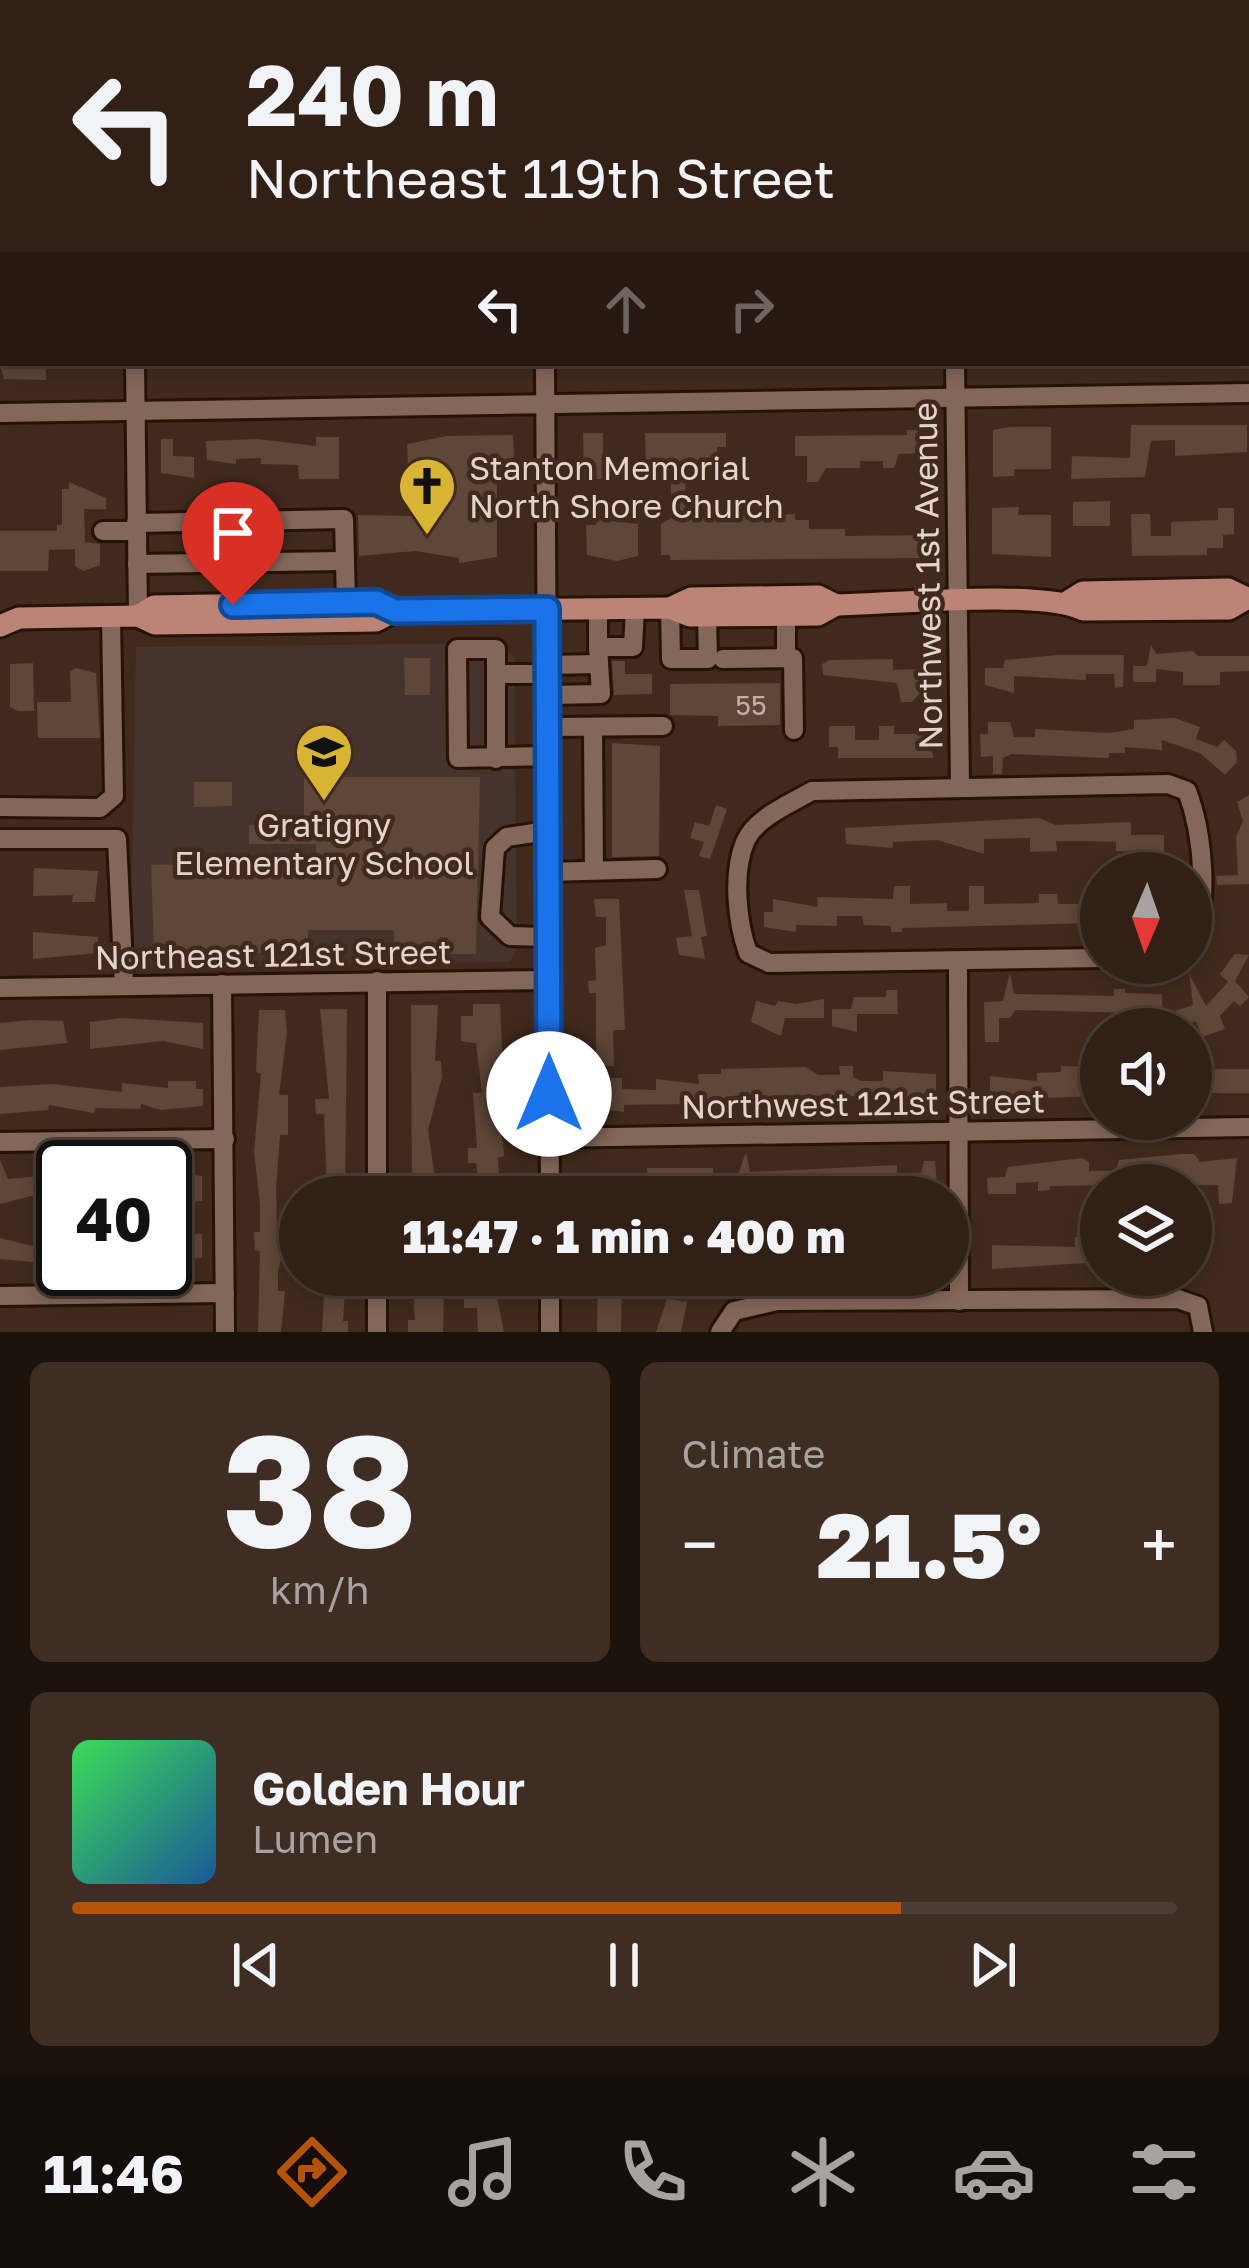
<!DOCTYPE html>
<html lang="en">
<head>
<meta charset="utf-8">
<style>
	body { margin:0; font-family:"Golos Text",sans-serif; background:#3d2d23; color:#f1f3f6; height:100vh; display:flex; flex-direction:column; font-size:45px; white-space:nowrap }
	* { box-sizing:border-box; margin:0 }
	p { font-size:39px; color:#a8a3a1 }
	.icon { flex:none; width:66px; height:66px; fill:none; stroke:currentColor; stroke-width:2; stroke-linecap:round; stroke-linejoin:round }
	.map { position:relative; height:1332px; overflow:hidden }
	.side { display:flex; flex-direction:column; gap:30px; padding:30px; background:#1b120c; flex:1 }
	.side>* { flex:none }
	.top-card { position:absolute; left:0px; top:0px; width:1251px; height:366px; box-shadow:0 6px 18px #0003,0 0 0 3px #4c3e35; background:#312016; color:#f1f3f6; overflow:hidden }
	.needle { width:78px; rotate:182deg }
	.tools { position:absolute; left:1080px; top:852px; display:grid; gap:24px }
	.tools a { display:grid; place-items:center; width:132px; height:132px; border-radius:50%; background:#312016; box-shadow:0 6px 18px #0003,0 0 0 3px #4c3e35; font-size:60px }
	.speed { position:absolute; left:36px; top:1140px; display:flex; gap:24px; font-size:60px; font-weight:700; text-align:center }
	.speed>* { display:grid; place-content:center; width:156px; height:156px; border-radius:50%; background:#312016; box-shadow:0 6px 18px #0003,0 0 0 3px #4c3e35; line-height:1 }
	.speed .limit { border:6px solid #111; border-radius:18px; background:#fff; color:#111 }
	.pin { position:absolute; display:grid; place-items:center; width:102px; height:102px; color:#fff; margin:-123px -51px; border-radius:50% 50% 50% 0; rotate:-45deg; box-shadow:0 0 12px #0007 }
	.pin .icon { rotate:45deg }
	.me { position:absolute; width:132px; margin:-66px; rotate:0deg; stroke-linejoin:round; filter:drop-shadow(0 0 9px #0008) }
	.turn { display:flex; align-items:center; gap:42px; height:252px; padding:0 48px; font-size:54px }
	.turn .icon { width:156px; height:156px; stroke-width:2.5 }
	.turn b { display:block; font-size:84px; line-height:102px }
	.lanes { display:flex; align-items:center; height:114px; padding:0 48px; background:#0003; justify-content:center; gap:60px; direction:ltr }
	.lanes .off { opacity:.35 }
	.big { font-size:90px; font-weight:800; line-height:1.1 }
	.side .tile { flex:1; display:flex; flex-direction:column; justify-content:center; gap:18px; min-width:0; padding:0 42px; border-radius:18px; background:#3d2d23 }
	.side .dial { align-items:center; gap:0 }
	.dial b { font-size:156px; line-height:1 }
	.song { display:flex; align-items:center; gap:36px }
	.cover { width:144px; height:144px; border-radius:18px; background:linear-gradient(135deg,hsl(130 70% 55%),hsl(210 70% 35%)) }
	.played { height:12px; border-radius:6px; background:linear-gradient(90deg,#b45309 75%,#4c3e35 75%) }
	.keys { display:flex; justify-content:space-around; direction:ltr }
	.heat { display:flex; justify-content:space-between; align-items:center; font-size:66px; direction:ltr }
	.side .tiles { flex:1; display:grid; gap:30px; grid-template-columns:1fr 1fr }
	.tile:last-child { grid-column:span 2 }
	.trip { position:absolute; left:279px; top:1176px; width:690px; height:120px; border-radius:60px; background:#312016; box-shadow:0 6px 18px #0003,0 0 0 3px #4c3e35; font-weight:800; line-height:120px; text-align:center }
	.dock { display:flex; height:192px; justify-content:space-around; align-items:center; background:#140d09; color:#a8a3a1 }
	.dock .icon { width:84px; height:84px }
	.dock .selected { color:#b45309 }
	.dock b { font-size:54px; color:#f1f3f6 }
	.map>svg:first-child { display:block }
	.education { fill:#46332c }
	.building { fill:#5e4638 }
	.lines { fill:none; stroke-linecap:round; stroke-linejoin:round }
	.minor-casing { stroke:#271206; stroke-width:24 }
	.major-casing { stroke:#271206; stroke-width:27 }
	.minor { stroke:#83685a; stroke-width:18 }
	.major { stroke:#bb8476; stroke-width:21 }
	.route-casing { stroke:#114b97; stroke-width:30 }
	.route { stroke:#1a73e8; stroke-width:21 }
	.labels { text-anchor:middle; dominant-baseline:central; stroke-width:9; stroke-linejoin:round; paint-order:stroke }
	.number-label { font-size:27px; fill:#c2b0a7 }
	.poi-label { font-size:33px; fill:#e3d4cc; stroke:#412a1d; text-anchor:start }
	.street-label { font-size:33px; fill:#e3d4cc; stroke:#412a1d }
</style>
</head>
<body>
<div class="map">
<svg width="1249" height="1332" viewBox="0 0 1249 1332">
	<rect width="100%" height="100%" fill="#412a1d"/>
	<polygon class="education" points="499,643 514,658 517,948 510,962 130,968 136,647"/>
	<g class="building">
		<polygon points="0,363 46,363 46,380 4,379"/>
		<polygon points="1131,425 1247,425 1247,452 1175,456 1175,440 1151,441 1145,477 1071,479 1072,456 1130,458"/>
		<polygon points="1009,427 1051,427 1051,469 1014,469 1014,476 993,477 993,430"/>
		<polygon points="907,430 930,430 930,447 927,453 899,454 894,468 883,468 883,461 860,461 860,468 826,468 818,482 807,482 807,456 795,456 795,436 907,435"/>
		<polygon points="583,433 603,433 603,479 584,479"/>
		<polygon points="645,433 726,433 726,447 717,447 717,463 685,463 686,518 795,514 795,520 809,520 809,529 845,529 845,536 927,535 927,558 670,560 670,555 661,555 661,524 671,518 671,468 646,464"/>
		<polygon points="513,435 515,478 497,478 497,557 459,563 459,558 415,551 359,556 358,515 411,516 411,509 420,508 421,468 408,468 407,444 447,436"/>
		<polygon points="316,437 339,437 339,479 299,479 298,465 261,464 261,458 236,459 236,464 207,460 206,441 258,439 316,446"/>
		<polygon points="161,439 173,439 173,456 194,457 194,478 161,473"/>
		<polygon points="69,482 106,498 106,509 84,509 85,542 100,544 100,565 83,571 75,566 75,549 49,550 48,571 0,571 0,531 57,531 57,525 62,525 62,489 69,489"/>
		<polygon points="1110,501 1110,526 1073,526 1073,502"/>
		<polygon points="1019,507 1018,515 1051,515 1051,557 992,554 992,508"/>
		<polygon points="1218,508 1234,508 1234,534 1223,535 1223,548 1207,548 1207,555 1132,556 1131,514 1150,514 1151,536 1171,536 1171,522 1218,520"/>
		<polygon points="596,519 638,524 638,556 617,561 587,555 586,525 596,525"/>
		<polygon points="1151,645 1156,654 1193,651 1198,656 1249,656 1249,671 1220,672 1220,685 1183,685 1183,672 1156,669 1156,682 1133,682 1133,666 1147,666"/>
		<polygon points="925,646 934,692 920,693 912,702 901,702 897,683 823,675 822,664 830,660 893,659 893,670 920,669"/>
		<polygon points="1058,655 1124,655 1123,687 1115,688 1114,674 1086,674 1086,680 1014,676 1014,693 985,685 985,668 1003,668 1005,660"/>
		<polygon points="404,658 430,658 430,695 405,695"/>
		<polygon points="612,661 625,661 625,674 652,674 652,694 614,695"/>
		<polygon points="33,663 34,711 18,711 10,707 10,664"/>
		<polygon points="75,668 96,673 100,738 38,738 37,702 71,702 70,672"/>
		<polygon points="780,683 780,725 718,726 718,716 670,715 670,684"/>
		<polygon points="1175,718 1200,727 1196,739 1217,747 1224,740 1236,751 1237,762 1225,775 1200,753 1162,740 1162,750 1125,747 1125,753 1109,753 1109,758 1012,754 1003,758 1002,774 993,774 993,756 981,757 980,734 988,734 988,722 1010,722 1014,737 1035,737 1035,729 1109,733 1134,729 1134,720"/>
		<polygon points="829,726 855,726 855,740 879,740 879,726 894,726 894,734 926,734 934,758 838,758 838,747 829,747"/>
		<polygon points="612,743 660,746 659,856 612,857"/>
		<polygon points="304,777 480,777 476,954 451,954 445,942 394,946 394,930 308,930 308,953 154,953 151,865 316,861 316,844 249,844 249,825 304,820"/>
		<polygon points="194,782 232,782 232,806 194,807"/>
		<polygon points="1249,795 1249,884 1217,885 1216,876 1238,875 1236,837 1243,821 1237,802"/>
		<polygon points="716,805 727,809 710,859 699,856 704,842 690,838 695,822 709,826"/>
		<polygon points="1039,818 1056,825 1131,822 1131,835 1164,835 1164,852 1116,851 1116,842 1085,841 1056,841 1057,851 1030,852 1030,838 984,839 984,854 937,840 893,842 893,848 846,844 845,828"/>
		<polygon points="34,868 98,871 95,902 72,902 73,895 33,896"/>
		<polygon points="894,886 910,886 910,904 947,903 947,911 969,911 969,886 984,886 984,904 1039,903 1039,894 1057,894 1058,904 1084,904 1085,892 1094,892 1094,923 902,928 902,932 891,932 891,926 864,925 862,916 837,916 837,926 796,925 796,932 764,927 764,912 773,912 773,899 818,907 817,897 893,899"/>
		<polygon points="684,890 699,890 707,936 701,937 705,959 679,955 676,938 692,936"/>
		<polygon points="594,899 619,899 625,1030 613,1030 614,1066 596,1066 596,993 589,993 588,981 596,980 595,948 606,945 606,917 596,917"/>
		<polygon points="33,932 98,937 98,953 33,959"/>
		<polygon points="1235,954 1249,955 1235,981 1249,997 1240,1006 1234,1001 1220,1016 1225,1029 1202,1037 1196,1021 1181,1027 1175,1011 1193,1005 1189,973 1206,1006 1228,982 1220,974"/>
		<polygon points="1010,973 1014,994 1114,996 1114,989 1125,989 1125,993 1162,994 1163,1029 1136,1029 1136,1013 1015,1010 1010,1018 999,1018 999,1042 985,1042 984,1002 1003,1001"/>
		<polygon points="886,990 897,990 898,1014 857,1014 857,1032 832,1026 832,1009 851,1009 854,997 886,997"/>
		<polygon points="824,999 824,1018 785,1018 781,1036 751,1022 756,1001 775,1006 778,1001 797,1004"/>
		<polygon points="473,1004 500,1004 503,1066 498,1068 500,1112 495,1113 503,1142 504,1156 498,1158 500,1197 481,1197 476,1163 468,1163 468,1148 477,1148 473,1093 482,1093 476,1043 461,1041 461,1016 473,1016"/>
		<polygon points="411,1005 438,1005 435,1061 441,1061 442,1077 428,1130 438,1197 412,1197"/>
		<polygon points="320,1009 347,1009 345,1197 319,1197 319,1186 327,1186 324,1114 316,1114 315,1099 329,1099"/>
		<polygon points="259,1010 285,1010 287,1032 279,1095 288,1095 288,1135 280,1135 276,1189 277,1232 281,1244 289,1243 289,1256 282,1256 278,1271 278,1291 285,1291 281,1332 258,1332 260,1251 255,1250 254,1232 260,1232 260,1205 254,1151 261,1074 256,1072"/>
		<polygon points="122,1018 203,1023 203,1049 163,1041 90,1049 90,1022"/>
		<polygon points="30,1020 63,1021 67,1043 0,1050 0,1023"/>
		<polygon points="839,1066 853,1066 853,1077 861,1081 883,1081 883,1071 936,1074 936,1099 886,1104 886,1097 786,1095 749,1097 749,1103 624,1105 624,1112 593,1108 593,1099 605,1095 605,1078 622,1078 622,1089 656,1090 656,1079 699,1084 698,1074 721,1074 721,1069 806,1067 818,1075 840,1075"/>
		<polygon points="1061,1066 1101,1067 1101,1096 990,1100 990,1076 1037,1081 1037,1073 1061,1072"/>
		<polygon points="1210,1069 1249,1069 1249,1093 1191,1093 1191,1075"/>
		<polygon points="168,1081 196,1081 196,1089 203,1089 203,1106 161,1110 141,1104 140,1109 95,1108 94,1113 49,1105 48,1110 0,1114 0,1087 52,1084 122,1092 122,1083 168,1088"/>
		<polygon points="746,1152 750,1172 897,1165 897,1173 921,1173 924,1161 935,1161 938,1197 923,1197 923,1189 884,1189 884,1182 861,1182 862,1197 834,1197 834,1186 787,1187 781,1189 781,1197 648,1196 647,1168 713,1168 714,1180 736,1180"/>
		<polygon points="1181,1154 1194,1154 1200,1162 1237,1158 1232,1203 1219,1204 1218,1185 1187,1185 1187,1177 1174,1176 1122,1176 1122,1185 1050,1186 1050,1190 1038,1191 1038,1182 1016,1183 1016,1194 988,1194 987,1178 1005,1177 1008,1167 1082,1158 1089,1162 1089,1171 1116,1171 1119,1160"/>
		<polygon points="0,1160 8,1179 63,1174 62,1201 31,1196 0,1204"/>
		<polygon points="167,1172 202,1176 202,1201 167,1203"/>
		<polygon points="202,1234 202,1258 167,1261 167,1236"/>
		<polygon points="1089,1236 1089,1245 1101,1245 1101,1262 992,1269 992,1245 1075,1247 1075,1237"/>
		<polygon points="0,1238 36,1247 36,1238 49,1238 49,1246 63,1246 63,1265 0,1259"/>
		<polygon points="464,1275 501,1275 501,1292 496,1293 504,1332 478,1332 477,1308 464,1308"/>
		<polygon points="598,1275 622,1275 621,1332 597,1332"/>
		<polygon points="412,1276 431,1276 431,1290 444,1290 443,1332 408,1332 408,1320 415,1320"/>
		<polygon points="325,1277 346,1277 343,1321 348,1321 348,1332 322,1332"/>
		<polygon points="667,1299 687,1302 681,1332 656,1332"/>
	</g>
	<g class="lines">
		<defs>
			<g id="minor">
				<polyline points="134,0 134,3"/>
				<polyline points="542,0 542,3"/>
				<polyline points="958,3 958,0"/>
				<polyline points="1248,188 1249,188"/>
				<polyline points="0,203 3,203"/>
				<polyline points="135,363 138,616"/>
				<polyline points="545,363 550,1197"/>
				<polyline points="955,363 960,788"/>
				<polyline points="0,413 1249,393"/>
				<polyline points="136,523 344,519 346,603"/>
				<polyline points="103,531 137,531"/>
				<polyline points="137,564 345,561"/>
				<polyline points="670,608 671,659 708,659 707,616"/>
				<polyline points="598,609 598,647 633,647 635,608"/>
				<polyline points="786,615 786,658"/>
				<polyline points="723,659 793,658 794,730"/>
				<polyline points="547,665 599,664"/>
				<polyline points="496,674 547,674"/>
				<polyline points="547,695 601,694 598,647"/>
				<polyline points="547,727 663,726"/>
				<polyline points="593,727 594,870"/>
				<polyline points="496,759 496,649 457,649 458,758 547,756"/>
				<polyline points="0,807 100,808 114,796 111,616"/>
				<polyline points="547,831 507,837 495,848 490,917 510,936 548,937"/>
				<polyline points="0,839 117,839 124,986"/>
				<polyline points="548,872 657,869"/>
				<path d="M 1101,958 L 769,963 L 748,953 C 737,922 732,874 745,842 C 756,817 790,804 812,791 L 1168,784 L 1187,791 C 1203,833 1210,905 1191,947"/>
				<polyline points="958,962 959,1301"/>
				<polyline points="222,984 225,1332"/>
				<polyline points="0,988 548,980"/>
				<polyline points="549,1138 1249,1127"/>
				<polyline points="0,1142 225,1139"/>
				<polyline points="377,1197 377,981"/>
				<polyline points="550,1275 550,1332"/>
				<polyline points="0,1296 225,1293"/>
				<polyline points="377,1332 377,1275"/>
				<polyline points="720,1332 734,1311 777,1301 1178,1299 1198,1306 1203,1332"/>
			</g>
			<g id="major">
				<polyline points="1067,602 1083,592 1228,589 1249,599"/>
				<polyline points="670,608 691,598 818,596 836,605"/>
				<path d="M 138,616 L 154,606 L 376,602 L 395,611 L 670,608 L 690,616 L 818,615 L 836,605 C 890,604 1042,589 1083,610 L 1229,609 L 1246,599"/>
				<polyline points="0,626 19,618 138,616 155,624 376,621 395,611"/>
			</g>
		</defs>
		<use href="#minor" class="minor-casing"/>
		<use href="#major" class="major-casing"/>
		<use href="#minor" class="minor"/>
		<use href="#major" class="major"/>
	</g>
	<g class="lines">
		<defs>
			<polyline id="route" points="233,605 376,602 395,611 547,609 549,1094"/>
		</defs>
		<use href="#route" class="route-casing"/>
		<use href="#route" class="route"/>
	</g>
	<defs>
		<symbol id="church-pin" viewBox="-11 -11 22 30"><path d="M0 17L-7.5 6A9.5 9.5 0 1 1 7.5 6Z" fill="#d8b434" stroke="#412a1d"/><path d="M-1.2-6h2.4v3.5h3.3v2.4h-3.3V6h-2.4V-.1h-3.3v-2.4h3.3Z" fill="#111"/></symbol>
		<symbol id="school-pin" viewBox="-11 -11 22 30"><path d="M0 17L-7.5 6A9.5 9.5 0 1 1 7.5 6Z" fill="#d8b434" stroke="#412a1d"/><path d="M0-5L7-2L0 1L-7-2ZM-4 1L0 2.5L4 1V4Q0 6-4 4Z" fill="#111"/></symbol>
	</defs>
	<g fill-rule="evenodd">
		<use href="#church-pin" x="394" y="453" width="66" height="90"/>
		<use href="#school-pin" x="291" y="719" width="66" height="90"/>
	</g>
	<g class="labels">
		<g class="number-label">
			<text x="751" y="705">55</text>
		</g>
		<g class="poi-label">
			<text x="469" y="467">Stanton Memorial<tspan x="469" dy="38">North Shore Church</tspan></text>
			<text x="324" y="824" text-anchor="middle">Gratigny<tspan x="324" dy="38">Elementary School</tspan></text>
		</g>
		<g class="street-label">
			<text transform="translate(927 576) rotate(-91)">Northwest 1st Avenue</text>
			<text transform="translate(273 954) rotate(-1)">Northeast 121st Street</text>
			<text transform="translate(863 1103) rotate(-1)">Northwest 121st Street</text>
		</g>
	</g>
</svg>
<div class="tools">
<a><svg class="needle" viewBox="-14 -14 28 28"><path d="M0-13l5 13h-10z" fill="#e53935"/><path d="M0 13l5-13h-10z" fill="#a8a3a1"/></svg></a>
<a><svg class="icon" aria-label="sound" viewBox="0 0 24 24"><path d="M4 9h4l5-4v14l-5-4H4zM17 9q2 3 0 6"/></svg></a>
<a><svg class="icon" aria-label="layers" viewBox="0 0 24 24"><path d="M12 4l9 5-9 5-9-5zM3 14l9 5 9-5"/></svg></a>
</div>
<div class="speed"><div class="limit">40</div></div>
<div class="pin" style="left:233px;top:605px;background:#d93025"><svg class="icon" aria-label="arrive" viewBox="0 0 24 24"><path d="M6 21V4h12l-3 4 3 4H6"/></svg></div>
<svg class="me" style="left:549px;top:1094px" viewBox="-20 -20 40 40"><circle r="19" fill="#fff"/><path d="M0-13L10 11 0 6-10 11z" fill="#1a73e8"/></svg>
<div class="trip">11:47 · 1 min · 400 m</div>
<div class="top-card">
<div class="turn"><svg class="icon" aria-label="left" viewBox="0 0 24 24"><path d="M17 20v-9H6M10 6l-5 5 5 5"/></svg><div><b>240 m</b>Northeast 119th Street</div></div>
<div class="lanes"><svg class="icon" aria-label="left" viewBox="0 0 24 24"><path d="M17 20v-9H6M10 6l-5 5 5 5"/></svg><svg class="icon off" aria-label="ahead" viewBox="0 0 24 24"><path d="M12 20V5M6 11l6-6 6 6"/></svg><svg class="icon off" aria-label="right" viewBox="0 0 24 24"><path d="M7 20v-9h11M14 6l5 5-5 5"/></svg></div>
</div>
</div>
<section class="side">
<div class="tiles">
<div class="tile dial"><b>38</b><p>km/h</p></div>
<div class="tile"><p>Climate</p>
<div class="heat"><a>−</a><b class="big">21.5°</b><a>+</a></div>
</div>
<div class="tile">
<div class="song"><i class="cover"></i><div><b>Golden Hour</b><p>Lumen</p></div></div>
<div class="played"></div>
<div class="keys"><svg class="icon" aria-label="previous" viewBox="0 0 24 24"><path d="M18 5L8 12l10 7zM5 5v14"/></svg><svg class="icon" aria-label="pause" viewBox="0 0 24 24"><path d="M8 5v14M16 5v14"/></svg><svg class="icon" aria-label="next" viewBox="0 0 24 24"><path d="M6 5l10 7-10 7zM19 5v14"/></svg></div>
</div>
</div>
</section>
<nav class="dock">
<b>11:46</b>
<svg class="icon selected" aria-label="directions" viewBox="0 0 24 24"><path d="M12 3l9 9-9 9-9-9zM9 14v-3h6M13 9l2 2-2 2"/></svg>
<svg class="icon" aria-label="music" viewBox="0 0 24 24"><path d="M9 18V5l10-2v13"/><circle cx="6" cy="18" r="3"/><circle cx="16" cy="16" r="3"/></svg>
<svg class="icon" aria-label="phone" viewBox="0 0 24 24"><path d="M5 4h4l2 5-3 2q2 4 5 5l2-3 5 2v4C11 20 4 13 5 4z"/></svg>
<svg class="icon" aria-label="climate" viewBox="0 0 24 24"><path d="M12 3v18M4 7l16 10M4 17L20 7"/></svg>
<svg class="icon" aria-label="car" viewBox="0 0 24 24"><path d="M5 17H2v-5l4-1 3-4h7l3 4 3 1v5h-3M9 17h6M6 11h13"/><circle cx="7" cy="17" r="2"/><circle cx="17" cy="17" r="2"/></svg>
<svg class="icon" aria-label="filters" viewBox="0 0 24 24"><path d="M4 7h16M4 17h16"/><circle cx="9" cy="7" r="2"/><circle cx="15" cy="17" r="2"/></svg>
</nav>
</body>
</html>
